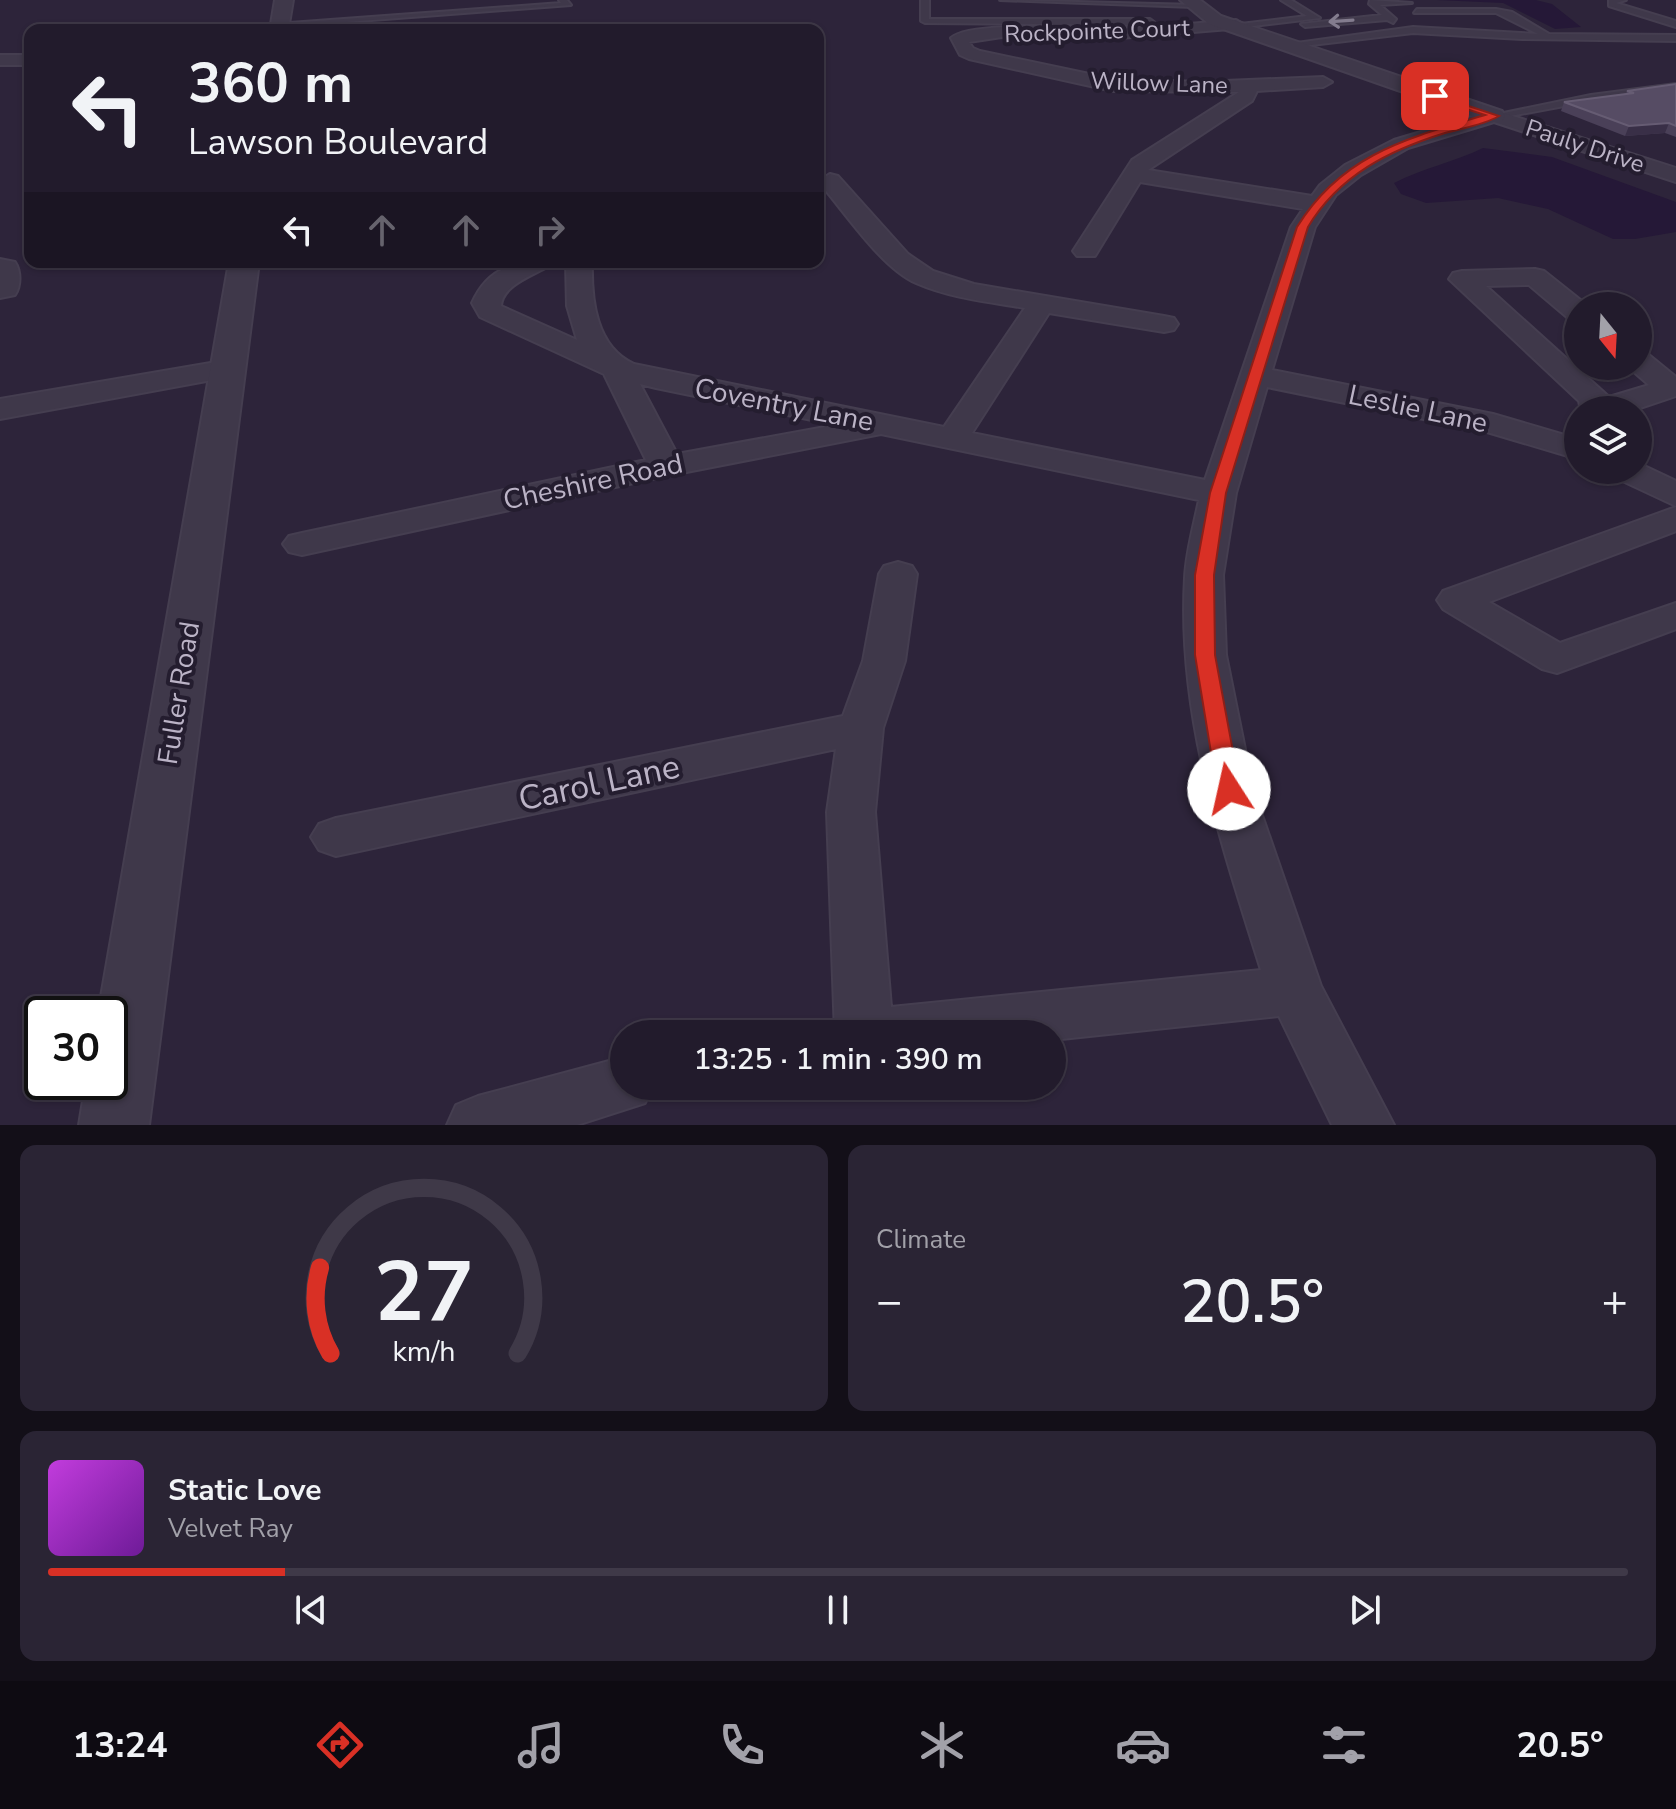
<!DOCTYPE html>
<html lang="en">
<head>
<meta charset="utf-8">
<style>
	body { margin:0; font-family:"Nunito Sans",sans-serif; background:#2a2434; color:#f1f3f6; height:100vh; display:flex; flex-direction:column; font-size:30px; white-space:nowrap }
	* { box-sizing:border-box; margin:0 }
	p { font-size:26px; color:#a2a1a9 }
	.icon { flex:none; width:44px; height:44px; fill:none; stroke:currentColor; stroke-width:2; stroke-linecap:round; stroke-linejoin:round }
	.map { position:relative; height:1125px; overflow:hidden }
	.details { display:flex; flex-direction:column; gap:20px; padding:20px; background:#130f18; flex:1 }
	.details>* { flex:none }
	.guide { position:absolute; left:24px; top:24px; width:800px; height:244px; border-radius:16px; box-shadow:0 2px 6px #0004,0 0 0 2px #3f3948; background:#221b2c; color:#f1f3f6; overflow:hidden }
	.needle { width:52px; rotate:162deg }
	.controls { position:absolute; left:1564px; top:292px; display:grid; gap:16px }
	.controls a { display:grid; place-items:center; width:88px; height:88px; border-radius:50%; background:#221b2c; box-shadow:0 2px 6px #0004,0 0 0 2px #3f3948; font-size:40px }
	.speed { position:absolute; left:24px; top:996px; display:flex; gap:16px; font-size:40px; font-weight:700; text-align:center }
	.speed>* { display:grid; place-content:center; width:104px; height:104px; border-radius:50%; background:#221b2c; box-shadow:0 2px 6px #0004,0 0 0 2px #3f3948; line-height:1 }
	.speed .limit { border:4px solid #111; border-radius:12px; background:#fff; color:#111 }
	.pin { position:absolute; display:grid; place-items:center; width:68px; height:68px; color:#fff; margin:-34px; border-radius:16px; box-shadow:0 4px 12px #0006 }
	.me { position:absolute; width:88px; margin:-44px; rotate:350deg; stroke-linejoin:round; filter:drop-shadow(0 0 6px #0008) }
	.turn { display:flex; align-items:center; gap:28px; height:168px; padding:0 32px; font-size:36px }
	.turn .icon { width:104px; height:104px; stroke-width:2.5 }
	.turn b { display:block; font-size:56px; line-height:68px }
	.lanes { display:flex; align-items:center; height:76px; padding:0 32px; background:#0003; justify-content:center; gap:40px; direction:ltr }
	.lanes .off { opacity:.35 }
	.big { font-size:60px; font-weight:600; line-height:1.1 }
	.details .tile { flex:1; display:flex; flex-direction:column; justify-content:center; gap:12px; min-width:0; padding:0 28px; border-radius:16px; background:#2a2434 }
	.details .dial { align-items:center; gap:0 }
	.dial svg { height:208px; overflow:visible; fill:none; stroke:#3f3948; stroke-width:7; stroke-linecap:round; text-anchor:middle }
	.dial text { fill:#f1f3f6; stroke:none }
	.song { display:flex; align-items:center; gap:24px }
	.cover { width:96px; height:96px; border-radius:12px; background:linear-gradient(135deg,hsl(290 70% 55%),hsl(280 70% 35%)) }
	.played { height:8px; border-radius:4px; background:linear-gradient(90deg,#d93025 15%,#3f3948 15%) }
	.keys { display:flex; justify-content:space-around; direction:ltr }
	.heat { display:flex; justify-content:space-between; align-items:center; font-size:44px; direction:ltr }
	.details .tiles { flex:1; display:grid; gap:20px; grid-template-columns:1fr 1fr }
	.tile:last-child { grid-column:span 2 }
	.trip { position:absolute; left:610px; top:1020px; width:456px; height:80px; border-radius:40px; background:#221b2c; box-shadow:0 2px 6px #0004,0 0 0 2px #3f3948; font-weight:600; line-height:80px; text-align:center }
	.tab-bar { display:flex; height:128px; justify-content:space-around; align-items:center; background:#0e0b12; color:#a2a1a9 }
	.tab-bar .icon { width:56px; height:56px }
	.tab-bar .selected { color:#d93025 }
	.tab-bar b { font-size:36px; color:#f1f3f6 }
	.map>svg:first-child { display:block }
	.water { fill:#251837 }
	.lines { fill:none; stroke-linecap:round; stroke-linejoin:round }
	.service-casing { stroke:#453e50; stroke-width:4 }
	.minor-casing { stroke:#453e50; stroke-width:4 }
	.tertiary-casing { stroke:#453e50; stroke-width:4 }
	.service { fill:#3f384a; fill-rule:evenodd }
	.minor { fill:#3f384a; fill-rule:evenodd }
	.tertiary { fill:#3f384a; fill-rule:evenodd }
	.wall { fill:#4a4058 }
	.shaded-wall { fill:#392f47 }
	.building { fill:#564c64; stroke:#665c73; stroke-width:2 }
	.oneway { stroke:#837c8e }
	.route { fill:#d93025; stroke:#8d1f18; stroke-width:2 }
	.labels { text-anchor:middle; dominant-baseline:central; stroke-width:8; stroke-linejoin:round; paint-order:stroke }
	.far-street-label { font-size:24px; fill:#bbb3c6; stroke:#241d2f }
	.street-label { font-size:28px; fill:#bbb3c6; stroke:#241d2f }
	.near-street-label { font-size:34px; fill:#bbb3c6; stroke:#241d2f }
</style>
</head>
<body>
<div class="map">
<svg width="1676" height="1125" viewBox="0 0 1676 1125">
	<rect width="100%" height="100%" fill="#2d243a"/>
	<g class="water">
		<polygon points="1437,0 1536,0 1552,4 1581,27 1555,29 1503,3"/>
		<path d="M 1483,148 L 1552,157 L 1676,202 L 1676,232 L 1635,239 L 1613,239 L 1548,209 L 1498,198 L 1426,203 L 1401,194 L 1394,183 C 1423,168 1454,162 1483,148 Z"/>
	</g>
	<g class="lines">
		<defs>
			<g id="service">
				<polygon points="559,0 567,0 571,5 280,27 276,24 561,3"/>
				<polygon points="921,0 929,0 929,19 1150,19 1154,22 1150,25 925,23 921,21"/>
				<polygon points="1000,0 1197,5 1193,7"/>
				<polygon points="1281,0 1291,0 1320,18 1236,28 1232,25 1307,16"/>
				<polygon points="1370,0 1412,3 1380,5 1396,19 1393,23 1387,20 1305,27 1301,24 1382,15 1369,4"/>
				<polygon points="1609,0 1626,0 1616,3 1676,21 1676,27 1609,6"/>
				<polygon points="1417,9 1496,9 1512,12 1549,34 1676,35 1676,41 1522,39 1413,33 1286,48 1282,45 1413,27 1538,34 1496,13 1414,13"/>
				<polygon points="1676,84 1676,90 1591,101 1494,119 1489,116 1591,95"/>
			</g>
			<g id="minor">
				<path d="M 1236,20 L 1244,25 L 1242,28 L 1120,38 L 1002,37 L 969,42 L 973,48 L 980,51 L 1113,79 L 1201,82 L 1323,77 L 1332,82 L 1323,87 L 1257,91 L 1252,101 L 1148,170 L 1312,196 L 1320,185 L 1345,165 L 1394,140 L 1494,110 L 1676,168 L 1676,182 L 1494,122 L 1408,148 L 1361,175 L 1336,195 L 1315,227 L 1272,370 L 1493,414 L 1578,439 L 1578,459 L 1487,432 L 1267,387 L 1236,493 L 1223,575 L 1226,655 L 1253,789 L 1321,986 L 1394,1125 L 1332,1125 L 1279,1016 L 1052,1040 L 1052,1034 L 835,1034 L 827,812 L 836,749 L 336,856 L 319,850 L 311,837 L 319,824 L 336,818 L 843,716 L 863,661 L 879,574 L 884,566 L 898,562 L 912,566 L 917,574 L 905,661 L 883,728 L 875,812 L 891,1007 L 1261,970 C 1221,842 1177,715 1185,578 C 1186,552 1194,525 1199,500 L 881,434 L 666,476 L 302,555 L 289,552 L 283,544 L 289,536 L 302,533 L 646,460 L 604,374 L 480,317 L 472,303 C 489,266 514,262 551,262 L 547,267 C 531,276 502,286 501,306 L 577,340 L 567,306 L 566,262 L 592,262 C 591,300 596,347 634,364 L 944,427 L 1025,308 C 989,302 950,298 916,283 C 882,268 847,215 822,186 L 819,181 L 830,174 L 838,176 L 908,254 L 933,271 L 974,284 L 1164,316 L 1174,318 L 1178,324 L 1174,330 L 1164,332 L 1049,313 L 972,433 L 1205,480 L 1291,227 L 1303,209 L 1140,182 L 1095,256 L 1077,256 L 1073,251 L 1132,160 L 1239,92 L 1113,91 L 969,59 L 960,55 L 951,38 C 970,20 1086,29 1117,28 C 1157,28 1197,23 1236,20 ZM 640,384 L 656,388 L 836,425 L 677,454 Z"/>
				<rect x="0" y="55" width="30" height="10"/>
				<path d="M 0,259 L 15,262 C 21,271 21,286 15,295 L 0,298 Z"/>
				<polygon points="1535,269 1544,271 1588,306 1578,306 1578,320 1568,318 1529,285 1486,286 1609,397 1649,385 1627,366 1638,366 1638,352 1649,355 1676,377 1676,396 1634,410 1581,410 1579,401 1449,279 1453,273 1462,271"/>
				<polygon points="228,360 239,363 243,369 239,375 0,419 0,399"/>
				<polygon points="1638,463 1676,481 1676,506 1614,477 1609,470 1638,470"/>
				<polygon points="1676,507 1676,531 1489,602 1560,643 1676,603 1676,629 1557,673 1542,669 1443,609 1437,600 1443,591"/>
				<polygon points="624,1057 624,1086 653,1086 645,1103 577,1125 447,1125 456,1105 478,1096"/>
			</g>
			<g id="tertiary">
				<polygon points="275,0 293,0 288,30 270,30"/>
				<polygon points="1180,0 1200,0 1221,16 1502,111 1505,116 1502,121 1486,121 1209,24"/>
				<polygon points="229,262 259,262 149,1125 79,1125 86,1082 110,1082 110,1014 98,1014"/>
			</g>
		</defs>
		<use href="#service" class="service-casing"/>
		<use href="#minor" class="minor-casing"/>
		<use href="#tertiary" class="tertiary-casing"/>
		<use href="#service" class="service"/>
		<use href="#minor" class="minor"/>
		<use href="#tertiary" class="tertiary"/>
	</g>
	<polygon class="wall" points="1676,84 1676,137 1665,133 1625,136 1561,111 1564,102 1626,94 1627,91"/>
	<polygon class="shaded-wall" points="1669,123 1665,133 1625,136 1629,126"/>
	<polygon class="building" points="1676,84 1676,126 1669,123 1629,126 1564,102 1634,93 1627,91"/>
	<defs><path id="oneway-shaft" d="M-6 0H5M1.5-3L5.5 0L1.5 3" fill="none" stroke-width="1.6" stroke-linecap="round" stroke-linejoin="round" transform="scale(2)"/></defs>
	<use class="oneway" href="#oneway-shaft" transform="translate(1341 21) rotate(176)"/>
	<path class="route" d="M 1432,94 L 1499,116 C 1484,125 1463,128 1445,133 C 1390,150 1339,175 1308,227 L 1226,493 L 1214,575 L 1215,655 L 1240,789 L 1237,794 L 1229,797 L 1221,794 L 1217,789 L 1195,655 L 1195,575 L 1210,493 L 1297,227 C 1342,154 1408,138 1485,115 L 1432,98 Z"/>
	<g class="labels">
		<g class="far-street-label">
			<text transform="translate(1097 31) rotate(-2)">Rockpointe Court</text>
			<text transform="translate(1159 83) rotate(2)">Willow Lane</text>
			<text transform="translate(1585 146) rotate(18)">Pauly Drive</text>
		</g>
		<g class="street-label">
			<text transform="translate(784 405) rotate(11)">Coventry Lane</text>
			<text transform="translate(1418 409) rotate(12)">Leslie Lane</text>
			<text transform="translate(593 482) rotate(-12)">Cheshire Road</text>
			<text transform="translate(179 693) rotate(-81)">Fuller Road</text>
		</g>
		<g class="near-street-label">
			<text transform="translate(599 783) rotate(-12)">Carol Lane</text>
		</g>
	</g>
</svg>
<div class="controls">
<a><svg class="needle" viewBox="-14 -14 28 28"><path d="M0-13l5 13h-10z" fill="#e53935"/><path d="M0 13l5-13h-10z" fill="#a2a1a9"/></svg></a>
<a><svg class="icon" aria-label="layers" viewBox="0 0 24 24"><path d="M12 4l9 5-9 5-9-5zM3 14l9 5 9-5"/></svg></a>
</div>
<div class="speed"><div class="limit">30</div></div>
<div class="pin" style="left:1435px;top:96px;background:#d93025"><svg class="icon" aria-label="arrive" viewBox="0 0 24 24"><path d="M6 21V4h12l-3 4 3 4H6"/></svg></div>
<svg class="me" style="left:1229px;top:789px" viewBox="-20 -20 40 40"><circle r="19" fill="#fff"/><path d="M0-13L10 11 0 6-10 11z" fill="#d93025"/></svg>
<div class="trip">13:25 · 1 min · 390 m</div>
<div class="guide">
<div class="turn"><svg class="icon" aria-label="left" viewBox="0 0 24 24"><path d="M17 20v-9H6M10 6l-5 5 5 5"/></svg><div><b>360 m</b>Lawson Boulevard</div></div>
<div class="lanes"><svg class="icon" aria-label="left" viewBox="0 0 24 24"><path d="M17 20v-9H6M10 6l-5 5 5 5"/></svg><svg class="icon off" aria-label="ahead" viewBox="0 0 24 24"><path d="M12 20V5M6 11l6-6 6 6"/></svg><svg class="icon off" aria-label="ahead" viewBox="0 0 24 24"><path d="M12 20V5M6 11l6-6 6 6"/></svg><svg class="icon off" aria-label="right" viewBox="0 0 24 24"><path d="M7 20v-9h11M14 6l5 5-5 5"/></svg></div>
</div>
</div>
<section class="details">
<div class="tiles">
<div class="tile dial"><svg viewBox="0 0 100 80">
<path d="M14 69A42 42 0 1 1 86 69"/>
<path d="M14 69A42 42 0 0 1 10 36" stroke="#d93025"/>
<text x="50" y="56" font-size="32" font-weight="700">27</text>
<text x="50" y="72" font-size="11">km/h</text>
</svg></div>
<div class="tile"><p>Climate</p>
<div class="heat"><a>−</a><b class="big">20.5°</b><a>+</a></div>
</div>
<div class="tile">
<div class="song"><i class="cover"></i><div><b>Static Love</b><p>Velvet Ray</p></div></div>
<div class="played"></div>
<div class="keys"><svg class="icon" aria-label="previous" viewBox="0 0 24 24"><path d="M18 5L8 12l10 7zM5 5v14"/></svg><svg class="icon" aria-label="pause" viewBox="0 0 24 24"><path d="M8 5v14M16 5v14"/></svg><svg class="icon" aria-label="next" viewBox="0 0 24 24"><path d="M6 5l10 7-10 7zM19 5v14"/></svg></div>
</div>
</div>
</section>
<nav class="tab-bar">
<b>13:24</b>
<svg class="icon selected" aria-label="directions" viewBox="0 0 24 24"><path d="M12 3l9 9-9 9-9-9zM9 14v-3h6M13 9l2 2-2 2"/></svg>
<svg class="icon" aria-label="music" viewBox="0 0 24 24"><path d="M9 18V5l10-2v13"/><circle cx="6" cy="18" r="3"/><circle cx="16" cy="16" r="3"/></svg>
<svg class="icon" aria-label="phone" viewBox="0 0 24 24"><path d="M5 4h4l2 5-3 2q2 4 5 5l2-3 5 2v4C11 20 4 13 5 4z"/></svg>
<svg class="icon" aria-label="climate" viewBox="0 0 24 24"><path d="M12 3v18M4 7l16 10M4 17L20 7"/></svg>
<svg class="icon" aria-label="car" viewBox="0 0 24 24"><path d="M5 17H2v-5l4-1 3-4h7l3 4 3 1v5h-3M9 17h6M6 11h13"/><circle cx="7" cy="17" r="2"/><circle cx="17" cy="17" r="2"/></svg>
<svg class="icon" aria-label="filters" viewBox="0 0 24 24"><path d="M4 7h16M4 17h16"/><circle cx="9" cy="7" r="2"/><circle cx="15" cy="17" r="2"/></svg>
<b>20.5°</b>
</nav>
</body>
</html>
